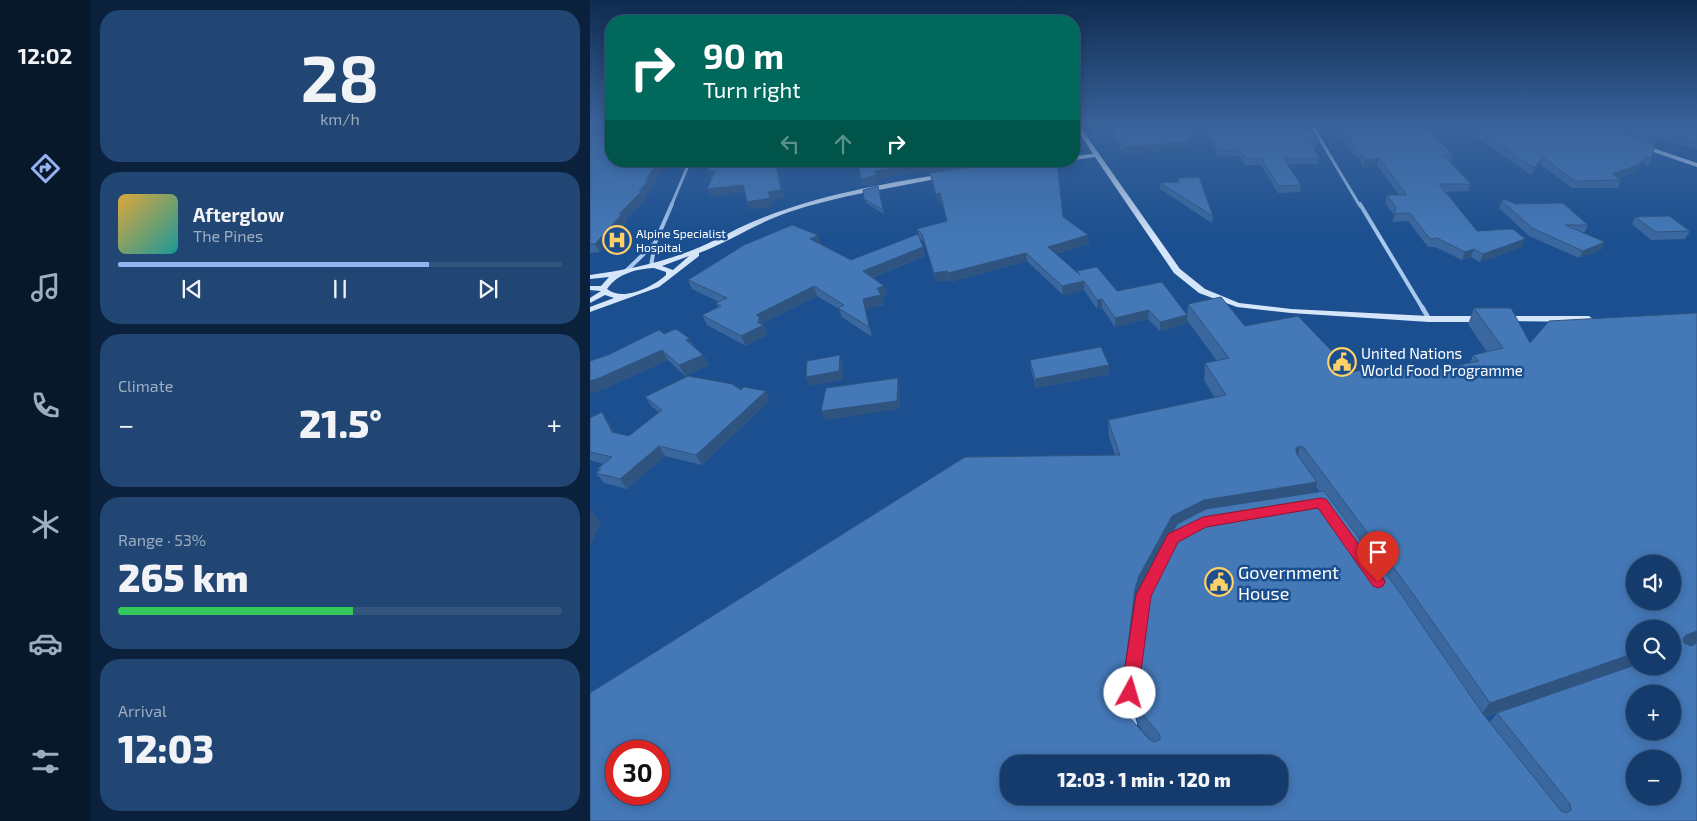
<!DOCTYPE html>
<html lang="en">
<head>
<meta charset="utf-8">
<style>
	body { margin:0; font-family:"Exo 2",sans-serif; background:#214673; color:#f1f3f6; height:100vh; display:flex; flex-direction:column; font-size:19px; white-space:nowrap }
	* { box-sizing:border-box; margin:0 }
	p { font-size:16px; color:#9dadc1 }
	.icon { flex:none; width:28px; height:28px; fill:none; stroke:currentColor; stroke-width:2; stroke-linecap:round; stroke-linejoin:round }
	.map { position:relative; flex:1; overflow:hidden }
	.panel { display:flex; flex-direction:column; gap:10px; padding:10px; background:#0b203b; width:500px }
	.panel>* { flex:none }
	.guide { position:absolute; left:15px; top:15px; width:475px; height:152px; border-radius:20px; box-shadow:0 2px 12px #0003,0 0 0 1px #33557e; background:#00695c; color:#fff; overflow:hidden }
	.fabs { position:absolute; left:1036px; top:555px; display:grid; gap:10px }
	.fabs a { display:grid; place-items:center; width:55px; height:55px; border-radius:50%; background:#143b6b; box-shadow:0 2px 12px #0003,0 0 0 1px #33557e; font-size:25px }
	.speed { position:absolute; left:15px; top:740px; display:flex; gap:10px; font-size:25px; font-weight:700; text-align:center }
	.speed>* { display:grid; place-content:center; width:65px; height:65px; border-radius:50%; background:#143b6b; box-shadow:0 2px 12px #0003,0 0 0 1px #33557e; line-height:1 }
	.speed .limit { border:8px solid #d22; background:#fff; color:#111 }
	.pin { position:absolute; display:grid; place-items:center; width:42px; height:42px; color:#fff; margin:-51px -21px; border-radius:50% 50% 50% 0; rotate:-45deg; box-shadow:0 0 5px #0007 }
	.pin .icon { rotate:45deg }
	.me { position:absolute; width:55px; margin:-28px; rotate:6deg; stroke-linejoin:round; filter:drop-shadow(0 0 4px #0008) }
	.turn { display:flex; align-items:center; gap:18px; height:105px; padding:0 15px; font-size:22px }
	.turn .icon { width:65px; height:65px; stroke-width:2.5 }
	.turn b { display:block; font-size:35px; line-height:42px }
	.lanes { display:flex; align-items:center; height:48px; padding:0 15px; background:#0003; justify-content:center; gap:25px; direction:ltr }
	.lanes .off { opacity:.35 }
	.big { font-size:38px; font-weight:800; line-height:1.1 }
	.panel .widget { flex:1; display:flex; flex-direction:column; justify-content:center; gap:8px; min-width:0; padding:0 18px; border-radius:20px; background:#214673 }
	.panel .dial { align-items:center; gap:0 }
	.dial b { font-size:65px; line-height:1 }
	.song { display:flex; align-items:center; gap:15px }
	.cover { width:60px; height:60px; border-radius:8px; background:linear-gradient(135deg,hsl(40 70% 55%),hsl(180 70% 35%)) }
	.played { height:5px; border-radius:2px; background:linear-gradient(90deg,#95b2f1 70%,#33557e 70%) }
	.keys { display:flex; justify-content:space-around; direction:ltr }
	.heat { display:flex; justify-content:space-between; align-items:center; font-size:28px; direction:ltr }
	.charge { height:8px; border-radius:4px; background:linear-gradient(90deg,#34c759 53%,#33557e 0) }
	.trip { position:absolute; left:410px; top:755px; width:288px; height:50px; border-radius:20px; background:#143b6b; box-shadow:0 2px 12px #0003,0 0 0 1px #33557e; font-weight:800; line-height:50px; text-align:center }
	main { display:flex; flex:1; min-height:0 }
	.tabs { display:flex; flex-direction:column; width:90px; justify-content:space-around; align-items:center; background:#08182b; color:#9dadc1 }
	.tabs .icon { width:35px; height:35px }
	.tabs .current { color:#95b2f1 }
	.tabs b { font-size:22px; color:#f1f3f6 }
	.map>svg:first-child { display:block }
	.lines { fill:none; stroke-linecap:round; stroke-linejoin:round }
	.street-far4 { stroke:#a9c9ee; stroke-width:3 }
	.street-far3 { stroke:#a9c9ee; stroke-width:4 }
	.street-far2 { stroke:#a9c9ee; stroke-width:4.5 }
	.street-far1 { stroke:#a9c9ee; stroke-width:5.5 }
	.street { stroke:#a9c9ee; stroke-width:8 }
	.secondary { fill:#d6e6fa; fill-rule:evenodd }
	.wall { fill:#3a679d; fill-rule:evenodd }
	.shaded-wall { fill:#305480 }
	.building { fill:#4478b7; stroke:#305480; fill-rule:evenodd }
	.route { fill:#e11d48; stroke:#92132f }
	.labels { text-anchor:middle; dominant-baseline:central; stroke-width:5; stroke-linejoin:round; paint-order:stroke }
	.far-poi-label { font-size:12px; fill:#fff; stroke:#1b4f8f; text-anchor:start }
	.poi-label { font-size:15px; fill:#fff; stroke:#1b4f8f; text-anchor:start }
	.near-poi-label { font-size:18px; fill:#fff; stroke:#1b4f8f; text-anchor:start }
</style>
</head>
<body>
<main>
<nav class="tabs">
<b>12:02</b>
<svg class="icon current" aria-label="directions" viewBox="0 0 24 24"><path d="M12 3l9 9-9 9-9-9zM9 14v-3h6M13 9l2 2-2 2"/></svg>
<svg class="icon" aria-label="music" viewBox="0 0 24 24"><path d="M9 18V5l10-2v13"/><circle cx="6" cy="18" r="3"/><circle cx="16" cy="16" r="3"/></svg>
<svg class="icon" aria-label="phone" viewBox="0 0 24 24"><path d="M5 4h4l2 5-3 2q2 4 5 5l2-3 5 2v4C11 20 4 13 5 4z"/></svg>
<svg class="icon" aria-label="climate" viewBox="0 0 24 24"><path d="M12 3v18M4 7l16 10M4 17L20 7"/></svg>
<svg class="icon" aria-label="car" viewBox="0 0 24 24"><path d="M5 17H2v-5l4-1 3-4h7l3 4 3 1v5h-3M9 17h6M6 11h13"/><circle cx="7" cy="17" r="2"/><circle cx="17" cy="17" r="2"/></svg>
<svg class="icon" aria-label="filters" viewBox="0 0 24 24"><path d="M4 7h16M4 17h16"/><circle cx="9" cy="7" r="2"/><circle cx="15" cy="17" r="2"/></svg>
</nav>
<section class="panel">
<div class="widget dial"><b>28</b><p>km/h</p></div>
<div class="widget">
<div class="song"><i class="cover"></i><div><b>Afterglow</b><p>The Pines</p></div></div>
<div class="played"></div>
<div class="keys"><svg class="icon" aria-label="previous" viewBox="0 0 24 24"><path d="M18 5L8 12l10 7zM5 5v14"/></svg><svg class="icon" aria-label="pause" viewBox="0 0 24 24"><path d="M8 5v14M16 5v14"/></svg><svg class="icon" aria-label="next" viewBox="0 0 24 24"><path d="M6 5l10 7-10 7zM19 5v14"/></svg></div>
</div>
<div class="widget"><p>Climate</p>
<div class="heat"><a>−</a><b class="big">21.5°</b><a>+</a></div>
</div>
<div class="widget"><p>Range · 53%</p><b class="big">265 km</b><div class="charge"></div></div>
<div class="widget"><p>Arrival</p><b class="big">12:03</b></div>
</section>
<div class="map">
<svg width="1107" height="821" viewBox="0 0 1107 821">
	<rect width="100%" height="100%" fill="#1b4f8f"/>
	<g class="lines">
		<g class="street-far4">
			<polyline points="721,124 770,206"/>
			<polyline points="81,206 100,161"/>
		</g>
		<g class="street-far3">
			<polyline points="770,204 833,309"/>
			<polyline points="61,266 65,243 82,204"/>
			<polyline points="36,271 65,243"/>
		</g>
		<polyline class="street-far2" points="832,307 839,319"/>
		<polyline class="street-far1" points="551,608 559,583"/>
		<polyline class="street" points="543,724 538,707 539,693 552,607"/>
		<g class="secondary">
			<polygon points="484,124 488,124 590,269 615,289 649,303 701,309 839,316 891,316 895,319 891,322 839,322 701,313 647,307 609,293 584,273 505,157 484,160 484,156 503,154"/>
			<polygon points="1051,144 1107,163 1107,167 1049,147 1048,146"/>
			<path d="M 353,174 L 356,176 L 355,177 C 303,188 250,195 199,212 C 167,223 140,241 109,253 L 109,256 L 69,287 L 0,312 L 0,307 L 24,298 L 15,295 L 0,303 L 0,298 L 11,291 L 0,290 L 0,286 L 11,286 L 19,277 L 0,279 L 0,275 C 37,270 75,262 110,247 C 131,238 150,226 172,218 C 230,195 292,184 353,174 ZM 99,256 L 83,270 L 72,266 ZM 64,268 L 76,272 L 76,275 C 63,287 33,302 17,289 C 28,273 47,269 64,268 Z"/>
			<polygon points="916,316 999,316 1003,319 999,322 913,321 912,319"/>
		</g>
	</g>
	<g class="wall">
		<polygon points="0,124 21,124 21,161 78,161 62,185 63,188 55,197 56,199 35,220 36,222 10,252 0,253"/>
		<polygon points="508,124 607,124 597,148 534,154 520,129 513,131"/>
		<polygon points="611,124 713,124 727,140 726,147 723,147 729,158 728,164 697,164 711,185 710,192 688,193 671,165 655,165 649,156 628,157"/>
		<polygon points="742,124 832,124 863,155 861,162 859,162 881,184 878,191 855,192 887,231 932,247 890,262 881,257 872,260 845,247 838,247 818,221 803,222 804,215 795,203 797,195 809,195 787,165 773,167 769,158 766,158"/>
		<polygon points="867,124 911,124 909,125 909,127 1019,126 1020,124 1107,124 1107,149 1067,138 1064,145 1061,159 1058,166 1053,163 1045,172 1028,178 1031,180 1028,188 982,188 950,164 941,175"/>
		<polygon points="268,161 467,161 473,217 498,235 499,244 466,254 487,273 487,271 596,324 570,331 558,319 525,327 512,308 507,309 494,290 473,295 437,261 360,282 359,280 346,282 334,242 330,238 333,247 335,256 282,278 294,286 297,295 292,297 294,305 276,309 282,337 252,317 249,309 227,296 173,323 177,335 156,346 117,325 112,315 128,307 126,303 129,302 102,289 98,280 228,235 231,244 261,260 329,235 327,229 357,221 351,201 348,202 339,171 287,178 288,183 273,186"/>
		<polygon points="588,178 623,216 622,223 570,189 570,183 588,182"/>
		<polygon points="288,186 294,214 276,203 274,199"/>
		<polygon points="912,201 998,225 995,232 991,232 1015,242 1011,250 989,258 939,236 909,208"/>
		<polygon points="1045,217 1100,231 1095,239 1061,240 1042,224"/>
		<path d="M 598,304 L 655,326 L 762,372 L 805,371 L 825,374 L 880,363 L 883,355 L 897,352 L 878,324 L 884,308 L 940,343 L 1107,313 L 1107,643 L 1099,645 L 1107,821 L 0,821 L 525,455 L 519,437 L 518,420 L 625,398 L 614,380 L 615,363 L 627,361 L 597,320 ZM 726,487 L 729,491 L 725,492 ZM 583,533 L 543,691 L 544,707 L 549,726 L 561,741 L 560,740 L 539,717 L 534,699 L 545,606 L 549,593 L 581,534 ZM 1045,629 L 1082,629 L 1082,666 L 907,713 L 900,722 L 895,717 L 1045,664 Z"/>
		<polygon points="74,334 99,338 104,346 113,355 119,365 95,376 78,360 14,389 18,355"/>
		<polygon points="440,360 519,374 446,388 441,369"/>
		<polygon points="151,390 180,400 112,465 75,456 37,489 14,483 6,473 9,471 7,469 14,464 0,460 0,418 19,422 24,433 39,436 69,412 62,407 55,397"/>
	</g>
	<g class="shaded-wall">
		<polygon points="14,124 19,124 21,128 0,140 0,131"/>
		<polygon points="516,124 519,124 520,129 513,131 513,125"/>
		<polygon points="605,124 607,124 597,148 534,154 534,147"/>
		<polygon points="1056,156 1053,163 1045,172 1021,180 1022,174"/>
		<polygon points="953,157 950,164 941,175 944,168"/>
		<polygon points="789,158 787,165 773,167 775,160"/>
		<polygon points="69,161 78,161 62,185 63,188 55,197 56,199 35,220 36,222 10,252 5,244 29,214 49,191"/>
		<polygon points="185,161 228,161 188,168 194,198 181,200 183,206 160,210 157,202"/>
		<polygon points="370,161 427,161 340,173 338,165"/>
		<polygon points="338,163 339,171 287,178 288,183 273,186 271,179 285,171"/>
		<polygon points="125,171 128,179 120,180 117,172"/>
		<polygon points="153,185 156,192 121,197 117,189"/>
		<polygon points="350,193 351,201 348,202 346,194"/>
		<polygon points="228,235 232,244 224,248 220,239"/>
		<polygon points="498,235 499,244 459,256 458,247"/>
		<polygon points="935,239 932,247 890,262 893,254"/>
		<polygon points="1015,242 1011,250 989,258 993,251"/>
		<polygon points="333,247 335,256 276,280 273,271"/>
		<polygon points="884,249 881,257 872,260 875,252"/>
		<polygon points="436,253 437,261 360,282 358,273"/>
		<polygon points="357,271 359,280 346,282 344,273"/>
		<polygon points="494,281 494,290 473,295 472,286"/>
		<polygon points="224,286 227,296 173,323 177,335 156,346 151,336 166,315"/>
		<polygon points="294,286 297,295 292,297 294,305 276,309 282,337 279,327 273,299 287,288"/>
		<polygon points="512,299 512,308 507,309 507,300"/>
		<polygon points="559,310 558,319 525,327 525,318"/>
		<polygon points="597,315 596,324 570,331 570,322"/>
		<polygon points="99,338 105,349 96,340"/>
		<polygon points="72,350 78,360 14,389 0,394 0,381"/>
		<polygon points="113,355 119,365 95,376 89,365"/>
		<polygon points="250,355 253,364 253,380 220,386 216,377"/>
		<polygon points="519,365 519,374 446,388 445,379"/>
		<polygon points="308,378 310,386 310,409 235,420 231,411"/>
		<polygon points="176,391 180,400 112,465 106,455"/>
		<polygon points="12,412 19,422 29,442 22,432"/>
		<polygon points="69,446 75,456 37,489 30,479"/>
		<polygon points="710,446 706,463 706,448"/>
		<polygon points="727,482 723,500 612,517 581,534 549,593 545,606 533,708 532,692 545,589 549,576 582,516 614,500"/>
		<polygon points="0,509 11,522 0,547"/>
		<polygon points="1107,631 1107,641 1106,643 1082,651 1096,635"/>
		<polygon points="1045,653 1045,664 888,719 900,703"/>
	</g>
	<g class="building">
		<polygon points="0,124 14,124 0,131"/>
		<polygon points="20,124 21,124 21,161 69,161 55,181 59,180 49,191 52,191 29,214 32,214 5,244 0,244 0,139 19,128 21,125"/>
		<polygon points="520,124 605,124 598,142 534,147"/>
		<polygon points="614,124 713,124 727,140 719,141 729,158 693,158 711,185 689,186 672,159 656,158 650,150 628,151"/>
		<polygon points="748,124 832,124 863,155 853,155 881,184 849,184 887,231 923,229 935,239 893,254 884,249 875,252 847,238 840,239 820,213 805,214 806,207 797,195 817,195 789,158 775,160 770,151 768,151"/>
		<polygon points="879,124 909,124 909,127 966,124 1014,124 1030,133 1065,145 1061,159 1056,156 1048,165 1022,174 1031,180 985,181 953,157 944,168"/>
		<polygon points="1029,124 1107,124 1107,141 1069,131 1067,139 1036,128"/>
		<polygon points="120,161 185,161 191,190 178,192 180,198 157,202 153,185 117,189 125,171 117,172"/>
		<polygon points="268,161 370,161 338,165 338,163 330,164 285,171 286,175 271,179"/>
		<polygon points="420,161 467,161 473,217 498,235 458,247 490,275 487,271 507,267 527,291 572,282 597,315 570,322 559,310 525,318 512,299 507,300 494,281 472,286 436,253 358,273 357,271 344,273 332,234 327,229 357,221 350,193 346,194 340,173"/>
		<polygon points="609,177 623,216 570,183 589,182 588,178"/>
		<polygon points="288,186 293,210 274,199 273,190"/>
		<polygon points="913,199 926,204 973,203 998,225 975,225 1015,242 993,251 942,228 912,201"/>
		<polygon points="1079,216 1100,231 1066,232 1045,217"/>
		<polygon points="202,225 228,235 220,239 261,260 328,234 333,247 273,271 294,286 287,288 291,295 273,299 279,327 248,308 254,305 224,286 166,315 170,317 168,319 171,320 167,322 173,325 151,336 112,315 131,306 126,303 137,298 98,280 154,245"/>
		<path d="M 631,297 L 655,326 L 708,316 L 762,372 L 799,365 L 805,371 L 819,368 L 825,374 L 889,361 L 883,355 L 913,348 L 884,308 L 921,308 L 940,343 L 959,321 L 1107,313 L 1107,631 L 1096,635 L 1093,639 L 1094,643 L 1101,646 L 1107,643 L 1107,821 L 0,821 L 0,693 L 375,457 L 530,455 L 518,420 L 636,395 L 615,363 L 639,358 L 598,304 ZM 710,446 L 714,448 L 818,587 L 900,703 L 1045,653 L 1045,629 L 1082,629 L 1082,666 L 1045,666 L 1045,665 L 907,713 L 980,804 L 981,810 L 976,813 L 971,811 L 893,714 L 808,590 L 734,491 L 616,509 L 587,524 L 558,579 L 543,691 L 549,710 L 570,735 L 570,739 L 565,742 L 560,740 L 539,717 L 532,692 L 545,589 L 549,576 L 582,516 L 614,500 L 727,482 L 706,453 L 706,448 ZM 1045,564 L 1082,564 L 1082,601 L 1045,601 ZM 1045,694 L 1082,694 L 1082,731 L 1045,731 ZM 26,751 L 69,751 L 69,794 L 26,794 ZM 1045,759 L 1082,759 L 1082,796 L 1045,796 ZM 419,764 L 689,764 L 689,796 L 419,796 Z"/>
		<polygon points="86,329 99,338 96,340 113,355 89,365 72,350 7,379 0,381 0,361 18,355 69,330 74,334"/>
		<polygon points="511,347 519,365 445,379 440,360"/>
		<polygon points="250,355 249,371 216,377 217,361"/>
		<polygon points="98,376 142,384 151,390 154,387 176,391 106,455 69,446 30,479 6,473 11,469 7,469 22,457 0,452 0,418 12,412 22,432 39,436 72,410 55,397"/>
		<polygon points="308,378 307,401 231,411 236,388"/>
	</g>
	<linearGradient id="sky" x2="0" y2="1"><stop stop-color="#0f2b4f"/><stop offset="0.52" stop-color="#39639b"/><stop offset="1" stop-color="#39639b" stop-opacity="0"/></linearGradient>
	<rect width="1107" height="239" fill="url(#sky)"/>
	<polygon class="route" points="731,498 736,499 793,578 795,582 793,586 788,588 783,586 728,508 616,527 588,542 561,596 548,693 546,699 540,701 534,699 531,693 546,595 578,534 613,517"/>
	<defs>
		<symbol id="hospital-ring" viewBox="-11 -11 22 22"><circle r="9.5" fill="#1b4f8f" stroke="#ffd166" stroke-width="1.5"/><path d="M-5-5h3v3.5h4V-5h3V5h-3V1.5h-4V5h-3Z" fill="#ffd166"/></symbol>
		<symbol id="civic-ring" viewBox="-11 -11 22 22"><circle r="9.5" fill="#1b4f8f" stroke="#ffd166" stroke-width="1.5"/><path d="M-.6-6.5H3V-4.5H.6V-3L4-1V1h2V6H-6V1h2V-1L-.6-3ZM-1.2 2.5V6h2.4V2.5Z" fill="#ffd166"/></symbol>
	</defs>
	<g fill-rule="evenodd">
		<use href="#hospital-ring" x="11" y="224" width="32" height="32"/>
		<use href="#civic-ring" x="736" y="346" width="32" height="32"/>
		<use href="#civic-ring" x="613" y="566" width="32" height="32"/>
	</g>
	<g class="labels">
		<g class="far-poi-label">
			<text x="46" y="233">Alpine Specialist<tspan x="46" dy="14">Hospital</tspan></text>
		</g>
		<g class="poi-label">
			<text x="771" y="353">United Nations<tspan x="771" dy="17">World Food Programme</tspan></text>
		</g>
		<g class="near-poi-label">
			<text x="648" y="572">Government<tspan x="648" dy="21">House</tspan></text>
		</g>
	</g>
</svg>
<div class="fabs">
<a><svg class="icon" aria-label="sound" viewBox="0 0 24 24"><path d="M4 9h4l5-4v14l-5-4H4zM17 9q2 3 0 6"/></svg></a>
<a><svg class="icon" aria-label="search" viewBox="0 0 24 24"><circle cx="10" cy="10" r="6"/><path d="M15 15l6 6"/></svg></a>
<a>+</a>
<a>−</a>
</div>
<div class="speed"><div class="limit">30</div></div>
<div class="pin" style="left:788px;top:582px;background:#d93025"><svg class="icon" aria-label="arrive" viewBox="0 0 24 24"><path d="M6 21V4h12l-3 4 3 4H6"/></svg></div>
<svg class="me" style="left:540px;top:693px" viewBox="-20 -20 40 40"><circle r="19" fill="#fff"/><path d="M0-13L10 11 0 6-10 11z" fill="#e11d48"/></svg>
<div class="trip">12:03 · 1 min · 120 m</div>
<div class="guide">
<div class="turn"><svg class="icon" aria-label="right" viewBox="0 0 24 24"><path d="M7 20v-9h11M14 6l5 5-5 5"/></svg><div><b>90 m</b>Turn right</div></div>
<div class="lanes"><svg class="icon off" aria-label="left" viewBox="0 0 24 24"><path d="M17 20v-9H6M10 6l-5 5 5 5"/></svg><svg class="icon off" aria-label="ahead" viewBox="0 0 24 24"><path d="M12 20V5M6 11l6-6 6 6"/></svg><svg class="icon" aria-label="right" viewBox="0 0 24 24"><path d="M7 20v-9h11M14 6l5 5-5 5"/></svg></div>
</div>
</div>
</main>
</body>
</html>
